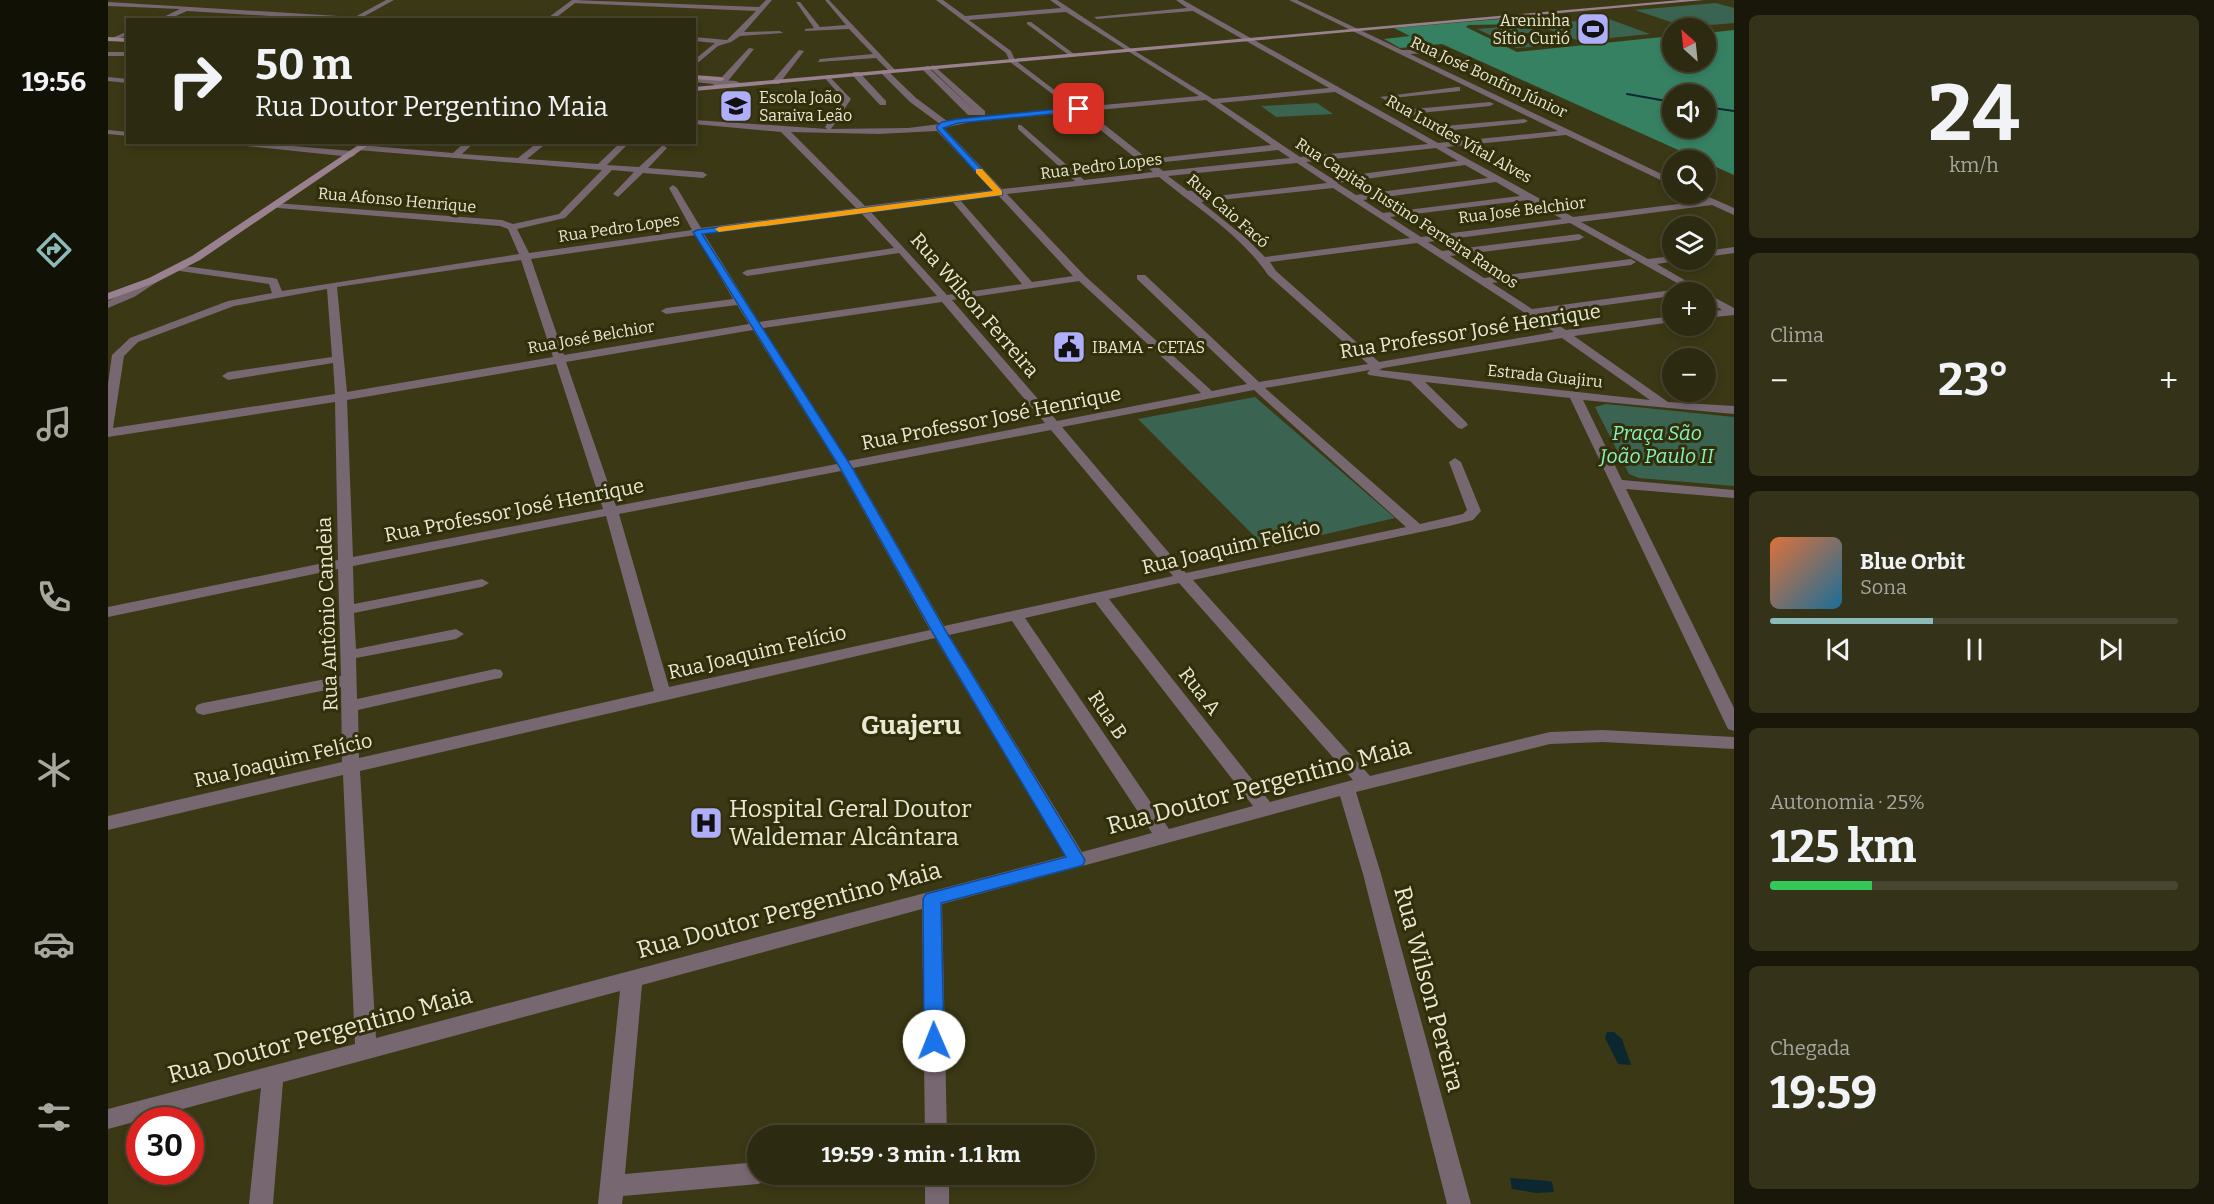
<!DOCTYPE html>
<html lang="pt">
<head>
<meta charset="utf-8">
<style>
	body { margin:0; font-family:Bitter,serif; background:#343219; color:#f1f3f6; height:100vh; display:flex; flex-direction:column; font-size:22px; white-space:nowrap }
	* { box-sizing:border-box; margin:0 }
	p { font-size:20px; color:#a6a79f }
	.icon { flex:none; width:33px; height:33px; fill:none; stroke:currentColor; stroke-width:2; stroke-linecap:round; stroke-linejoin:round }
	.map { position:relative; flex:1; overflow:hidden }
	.drawer { display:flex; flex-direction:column; gap:15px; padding:15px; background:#181709; width:480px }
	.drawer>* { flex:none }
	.guide { position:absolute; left:18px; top:18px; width:570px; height:126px; border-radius:0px; box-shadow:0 3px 9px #0003,0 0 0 2px #484630; background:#2c2a10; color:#f1f3f6; overflow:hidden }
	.needle { width:39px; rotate:333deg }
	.fabs { position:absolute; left:1554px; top:18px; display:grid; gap:12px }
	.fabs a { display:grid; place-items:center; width:54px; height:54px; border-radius:50%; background:#2c2a10; box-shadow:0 3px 9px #0003,0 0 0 2px #484630; font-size:30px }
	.speed { position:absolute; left:18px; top:1107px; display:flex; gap:12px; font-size:30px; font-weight:700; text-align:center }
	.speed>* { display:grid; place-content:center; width:78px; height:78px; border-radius:50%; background:#2c2a10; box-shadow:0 3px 9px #0003,0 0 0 2px #484630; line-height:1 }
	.speed .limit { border:9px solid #d22; background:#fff; color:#111 }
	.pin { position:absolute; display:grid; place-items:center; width:51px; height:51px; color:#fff; margin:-26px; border-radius:12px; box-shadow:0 3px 9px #0006 }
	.me { position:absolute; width:66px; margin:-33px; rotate:359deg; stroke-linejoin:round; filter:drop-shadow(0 0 4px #0008) }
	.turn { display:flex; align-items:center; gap:21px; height:126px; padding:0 30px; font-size:27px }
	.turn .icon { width:78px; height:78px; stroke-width:2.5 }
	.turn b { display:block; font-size:42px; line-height:51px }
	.big { font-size:45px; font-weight:700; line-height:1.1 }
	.drawer .card { flex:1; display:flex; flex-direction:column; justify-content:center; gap:9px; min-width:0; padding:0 21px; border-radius:9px; background:#343219 }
	.drawer .dial { align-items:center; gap:0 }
	.dial b { font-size:78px; line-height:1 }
	.song { display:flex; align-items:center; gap:18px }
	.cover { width:72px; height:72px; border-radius:9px; background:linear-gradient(135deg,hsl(20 70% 55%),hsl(200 70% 35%)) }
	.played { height:6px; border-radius:3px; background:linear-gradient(90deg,#8bbbb9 40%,#484630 40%) }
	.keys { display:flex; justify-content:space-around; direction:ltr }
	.heat { display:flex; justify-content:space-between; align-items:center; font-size:33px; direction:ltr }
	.charge { height:9px; border-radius:4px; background:linear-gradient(90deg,#34c759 25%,#484630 0) }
	.trip { position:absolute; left:639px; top:1125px; width:348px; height:60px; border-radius:30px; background:#2c2a10; box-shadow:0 3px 9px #0003,0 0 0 2px #484630; font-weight:700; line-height:60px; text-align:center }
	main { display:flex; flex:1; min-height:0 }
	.dock { display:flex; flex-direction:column; width:108px; justify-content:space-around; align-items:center; background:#121106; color:#a6a79f }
	.dock .icon { width:42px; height:42px }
	.dock .selected { color:#8bbbb9 }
	.dock b { font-size:27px; color:#f1f3f6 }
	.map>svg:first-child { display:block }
	.green { fill:#3a6451 }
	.forest { fill:#378163; fill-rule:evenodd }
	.water { fill:#0d2730 }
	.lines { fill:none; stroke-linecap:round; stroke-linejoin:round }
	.stream { stroke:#0d2730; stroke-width:2 }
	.pedestrian { fill:#776770; fill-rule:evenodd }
	.minor { fill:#776770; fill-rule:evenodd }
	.tertiary { fill:#776770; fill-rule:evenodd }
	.secondary { fill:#9a818f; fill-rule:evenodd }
	.route { fill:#1a73e8; stroke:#114b97; stroke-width:1.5 }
	.slow { fill:#f59e0b }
	.labels { text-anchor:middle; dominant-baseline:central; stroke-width:6; stroke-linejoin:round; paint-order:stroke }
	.far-poi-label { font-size:16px; fill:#e9e8d4; stroke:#312e0a; text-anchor:start }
	.far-street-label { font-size:16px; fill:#e9e8d4; stroke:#312e0a }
	.street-label { font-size:20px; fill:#e9e8d4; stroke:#312e0a }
	.park-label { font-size:20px; font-style:italic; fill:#88f1c3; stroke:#312e0a }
	.near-street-label { font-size:24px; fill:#e9e8d4; stroke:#312e0a }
	.near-poi-label { font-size:24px; fill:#e9e8d4; stroke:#312e0a; text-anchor:start }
	.district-label { font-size:26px; font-weight:bold; fill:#e9e8d4; stroke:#312e0a }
</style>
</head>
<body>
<main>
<nav class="dock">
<b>19:56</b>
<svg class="icon selected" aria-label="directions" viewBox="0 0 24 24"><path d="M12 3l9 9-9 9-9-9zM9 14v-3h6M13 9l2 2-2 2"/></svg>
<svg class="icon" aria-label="music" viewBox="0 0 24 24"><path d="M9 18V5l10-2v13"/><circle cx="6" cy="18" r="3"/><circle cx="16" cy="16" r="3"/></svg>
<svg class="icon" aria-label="phone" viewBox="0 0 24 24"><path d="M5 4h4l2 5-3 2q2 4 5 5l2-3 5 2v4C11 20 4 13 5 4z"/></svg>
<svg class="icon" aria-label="climate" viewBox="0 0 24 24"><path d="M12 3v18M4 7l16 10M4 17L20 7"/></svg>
<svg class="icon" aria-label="car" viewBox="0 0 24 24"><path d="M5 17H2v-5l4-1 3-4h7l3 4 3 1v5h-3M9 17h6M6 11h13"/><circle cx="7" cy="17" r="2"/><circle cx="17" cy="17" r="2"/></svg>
<svg class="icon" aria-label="filters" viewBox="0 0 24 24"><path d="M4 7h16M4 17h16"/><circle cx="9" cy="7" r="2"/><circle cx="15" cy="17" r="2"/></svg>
</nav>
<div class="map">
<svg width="1626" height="1204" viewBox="0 0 1626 1204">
	<rect width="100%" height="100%" fill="#3b3815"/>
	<g class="green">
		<polygon points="1608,3 1626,8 1626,23 1578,27 1527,10"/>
		<polygon points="1498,18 1542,34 1471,41 1429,25"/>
		<polygon points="1416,25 1432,32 1384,36 1369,29"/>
		<polygon points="1442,36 1461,44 1409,48 1391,41"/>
		<polygon points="1209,103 1225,114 1168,117 1153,106"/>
		<polygon points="1147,397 1287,518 1158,548 1030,419"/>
		<polygon points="1498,404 1626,417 1626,486 1531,478 1521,474 1487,407"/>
	</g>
	<path class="forest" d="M 1440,15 L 1455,20 L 1419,24 L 1360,25 L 1358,27 L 1409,52 L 1564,36 L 1564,62 L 1598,62 L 1598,33 L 1626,30 L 1626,175 L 1334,44 L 1292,48 L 1276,39 L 1302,36 L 1286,28 ZM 1598,94 L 1598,128 L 1564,128 L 1564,94 Z"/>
	<g class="water">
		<polygon points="1499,1032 1506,1032 1514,1039 1523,1065 1510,1064 1497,1038"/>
		<polygon points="1402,1178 1441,1181 1444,1182 1446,1192 1428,1193 1404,1189"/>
	</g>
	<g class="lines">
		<g class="stream">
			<polyline points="1519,94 1564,102"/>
			<polyline points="1598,107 1626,111"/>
		</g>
		<polygon class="pedestrian" points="586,78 628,81 632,83 608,87 605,84 586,82"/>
		<g class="minor">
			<polygon points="278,0 286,0 255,17 271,20 226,20 79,11 59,20 49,20 72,9 0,6 0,2 247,17"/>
			<polygon points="465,0 651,7 658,0 664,0 636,32 672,31 675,33 632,36 623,42 610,46 586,66 586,60 607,43 586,41 586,37 619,40 648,11 463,3"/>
			<path d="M 717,0 L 721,0 L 788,71 L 782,73 L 808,98 L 839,121 L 963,108 L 902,62 L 898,53 L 828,0 L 835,0 L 857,16 L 953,8 L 942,0 L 949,0 L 1022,48 L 1105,99 L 1221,88 L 1085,11 L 989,19 L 986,17 L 1079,8 L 1068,0 L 1075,0 L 1330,143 L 1450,131 L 1181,0 L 1189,0 L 1294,50 L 1324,50 L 1368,68 L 1368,72 L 1362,72 L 1321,53 L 1302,54 L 1564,179 L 1564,185 L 1561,184 L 1458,135 L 1338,147 L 1465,217 L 1595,201 L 1584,194 L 1594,194 L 1626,208 L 1626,215 L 1604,205 L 1473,222 L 1540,259 L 1564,256 L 1568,261 L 1549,264 L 1597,292 L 1585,292 L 1462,223 L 1320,242 L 1334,251 L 1471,234 L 1476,237 L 1471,240 L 1342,256 L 1376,278 L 1523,259 L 1528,262 L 1523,265 L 1384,283 L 1424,309 L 1564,290 L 1569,292 L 1564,292 L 1564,296 L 1432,314 L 1458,330 L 1564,316 L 1564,322 L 1466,336 L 1560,402 L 1626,406 L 1626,414 L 1475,400 L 1514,480 L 1626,490 L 1626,498 L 1518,489 L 1626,708 L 1626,731 L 1620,729 L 1618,725 L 1462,398 L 1317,382 L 1358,422 L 1360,425 L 1354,429 L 1350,428 L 1302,381 L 1261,375 L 1259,373 L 1262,370 L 1157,388 L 1312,524 L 1355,514 L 1359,510 L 1341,462 L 1347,458 L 1353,462 L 1373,511 L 1365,520 L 1341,526 L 1085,580 L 1262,776 L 1442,732 L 1495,730 L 1626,737 L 1626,749 L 1495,742 L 1442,744 L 1248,792 L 1273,874 L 1363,1204 L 1339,1204 L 1255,874 L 1232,796 L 834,904 L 839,1136 L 817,1136 L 814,909 L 534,985 L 517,1174 L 650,1162 L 650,1174 L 661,1174 L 658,1181 L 650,1184 L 515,1196 L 514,1204 L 490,1204 L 512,991 L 175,1082 L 165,1204 L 141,1204 L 153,1088 L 0,1129 L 0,1109 L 247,1044 L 235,775 L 0,830 L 0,816 L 234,762 L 233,687 L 95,715 L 89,713 L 87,709 L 89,705 L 95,703 L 233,676 L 230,569 L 0,617 L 0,607 L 230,560 L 227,402 L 0,437 L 0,384 L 4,355 L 22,338 L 120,301 L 164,293 L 161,284 L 65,270 L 64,268 L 69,265 L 165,278 L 169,279 L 174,291 L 411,254 L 400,229 L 392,226 L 170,208 L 167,207 L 167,203 L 394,220 L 405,224 L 451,214 L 494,170 L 249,150 L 249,146 L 252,145 L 345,153 L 357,142 L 367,142 L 354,154 L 410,158 L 430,142 L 440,142 L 419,159 L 490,164 L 513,142 L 522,142 L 499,165 L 531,167 L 555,145 L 559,148 L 540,168 L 595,172 L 599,175 L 595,178 L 535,173 L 510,197 L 505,194 L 526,172 L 504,170 L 457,218 L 409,229 L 421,253 L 584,230 L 561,188 L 565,185 L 569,188 L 593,228 L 748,208 L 673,132 L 586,124 L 586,120 L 719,129 L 717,127 L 735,99 L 716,77 L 720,75 L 743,99 L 723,129 L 800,128 L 832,124 L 802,102 L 774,74 L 774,70 L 780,70 L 768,58 L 710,62 L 712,59 L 765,54 L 741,29 L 697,31 L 697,29 L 706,28 L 688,2 L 692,2 L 712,27 L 738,25 ZM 958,12 L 1091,96 L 974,107 L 961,101 L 907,60 L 903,51 L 861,20 ZM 1227,92 L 1320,144 L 1192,157 L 1112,103 ZM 1098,100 L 1163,145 L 1050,158 L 1046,161 L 1047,163 L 1170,150 L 1182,158 L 1055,171 L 979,111 ZM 970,112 L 1045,172 L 976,180 L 913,125 L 910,125 L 910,129 L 967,181 L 894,189 L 836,128 L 862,122 ZM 829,131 L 885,190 L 757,206 L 683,132 L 770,134 ZM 1328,148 L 1350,161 L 1223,178 L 1198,162 ZM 1189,163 L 1219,183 L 1100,197 L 1095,197 L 1087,190 L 1080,191 L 1060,176 ZM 1357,165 L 1380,178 L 1248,195 L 1229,183 ZM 1051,177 C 1088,207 1133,235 1160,275 L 1260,364 L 1151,382 L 1037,275 L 1029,275 L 1029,279 L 1139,384 L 1104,391 L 977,276 L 899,194 ZM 1388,182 L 1412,196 L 1275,213 L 1255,200 ZM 1225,188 L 1302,238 L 1157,257 L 1138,238 L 1093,202 ZM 890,195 L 965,276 L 924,282 L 852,200 ZM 1420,200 L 1454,219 L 1313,237 L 1282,217 ZM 844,201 L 914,284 L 839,295 L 762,211 ZM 753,213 L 786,248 L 639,270 L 634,273 L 639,276 L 791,253 L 829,296 L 651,322 L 596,234 ZM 588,235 L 625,299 L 558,308 L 553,311 L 558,314 L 629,305 L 641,324 L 456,355 L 423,259 ZM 1309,243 L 1446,332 L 1271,362 L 1168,271 L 1162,262 ZM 413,260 L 445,357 L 239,392 L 229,287 ZM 971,281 L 1093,393 L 949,421 L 844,300 ZM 219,289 L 224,357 L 120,372 L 114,376 L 120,380 L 225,363 L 227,394 L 5,428 L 16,356 L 30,342 L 126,306 ZM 834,302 L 937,423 L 740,461 L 655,328 ZM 645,330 L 729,464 L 508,506 L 458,362 ZM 1454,338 L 1542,400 L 1271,370 L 1275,368 ZM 448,364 L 495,509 L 245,557 L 239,400 ZM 1146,390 L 1298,527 L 1078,573 L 954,427 ZM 943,430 L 1065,576 L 836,626 L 745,468 ZM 733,471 L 822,630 L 561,687 L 511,514 ZM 498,516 L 546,691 L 251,758 L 250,710 L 387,679 L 393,678 L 395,674 L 393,670 L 387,669 L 249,699 L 248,658 L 348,639 L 356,634 L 348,629 L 248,649 L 246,613 L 374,587 L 381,583 L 374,579 L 246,604 L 245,566 ZM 1071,583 L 1245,780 L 1162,802 L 1001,599 ZM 987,602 L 1145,806 L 1061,829 L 917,618 ZM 904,621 L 1044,833 L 974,852 L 841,635 ZM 827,638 L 957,856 L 268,1038 L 252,771 Z"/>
			<polygon points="919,22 923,22 966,54 966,56 962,56 919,24"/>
			<polygon points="20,31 20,35 3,41 0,40"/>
			<polygon points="641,48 646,49 620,81 614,81 614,77"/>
			<polygon points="691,50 696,51 671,84 665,84 665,80"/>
			<rect x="0" y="52" width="20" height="4"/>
			<polygon points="825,65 877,111 877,115 860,115 813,68 820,66 867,111 822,69"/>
			<polygon points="745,72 751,72 778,101 778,105 772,105 745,76"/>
			<polygon points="0,77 20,79 20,83 0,81"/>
			<polygon points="1349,87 1352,87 1352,91 1284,98 1305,109 1382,102 1386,104 1382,106 1312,113 1336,126 1416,119 1420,121 1416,123 1335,131 1272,97"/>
			<polygon points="0,130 20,132 20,136 0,134"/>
			<polygon points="99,142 138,142 244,151 248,154 244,157"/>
			<polygon points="1626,247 1626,253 1598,257 1598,251"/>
			<polygon points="45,277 49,278 49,282 26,297 0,308 0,301"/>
			<polygon points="1598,293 1626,308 1626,315 1598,318 1598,312 1614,310 1598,300"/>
			<rect x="817" y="1174" width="24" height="30"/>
		</g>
		<polygon class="tertiary" points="464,0 471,0 445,20 437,20"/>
		<g class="secondary">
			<polygon points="1572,0 1596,0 586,91 586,87"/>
			<polygon points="0,37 20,38 20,42 0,41"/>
			<polygon points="586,75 613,77 617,79 613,81 586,79"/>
			<polygon points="255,142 265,142 92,260 49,282 0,300 0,293 41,278 84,256"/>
		</g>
	</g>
	<polygon class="route" points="971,107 974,111 850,123 835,128 894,191 894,195 594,234 743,466 839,633 977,860 975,865 969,867 833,903 836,1041 833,1047 826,1049 819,1047 816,1041 815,899 818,894 958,857 825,633 731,466 585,232 589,230 885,191 829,129 829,126 834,122 850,119"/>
	<polygon class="slow" points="868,169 874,169 894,191 894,195 611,232 607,229 611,227 885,191 868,173"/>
	<defs>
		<symbol id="stadium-square" viewBox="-11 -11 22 22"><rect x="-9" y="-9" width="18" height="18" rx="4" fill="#aeaefa" stroke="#312e0a"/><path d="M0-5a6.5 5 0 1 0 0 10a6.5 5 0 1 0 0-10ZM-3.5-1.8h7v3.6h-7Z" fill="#111"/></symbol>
		<symbol id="school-square" viewBox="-11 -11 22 22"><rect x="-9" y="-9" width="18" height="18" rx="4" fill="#aeaefa" stroke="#312e0a"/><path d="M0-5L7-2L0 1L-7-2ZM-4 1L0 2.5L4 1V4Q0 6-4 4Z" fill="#111"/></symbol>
		<symbol id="civic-square" viewBox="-11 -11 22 22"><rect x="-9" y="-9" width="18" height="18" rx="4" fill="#aeaefa" stroke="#312e0a"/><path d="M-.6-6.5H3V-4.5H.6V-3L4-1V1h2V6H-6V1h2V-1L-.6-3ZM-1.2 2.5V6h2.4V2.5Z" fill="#111"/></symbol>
		<symbol id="hospital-square" viewBox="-11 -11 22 22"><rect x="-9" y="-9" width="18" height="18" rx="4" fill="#aeaefa" stroke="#312e0a"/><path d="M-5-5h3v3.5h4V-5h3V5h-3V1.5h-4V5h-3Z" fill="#111"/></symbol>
	</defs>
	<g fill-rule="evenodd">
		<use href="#stadium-square" x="1466" y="10" width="38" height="38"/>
		<use href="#school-square" x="609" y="87" width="38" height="38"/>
		<use href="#civic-square" x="942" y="328" width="38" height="38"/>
		<use href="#hospital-square" x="579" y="804" width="38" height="38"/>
	</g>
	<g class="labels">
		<g class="far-poi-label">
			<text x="1462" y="20" text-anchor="end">Areninha<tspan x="1462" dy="18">Sítio Curió</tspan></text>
			<text x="651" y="97">Escola João<tspan x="651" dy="18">Saraiva Leão</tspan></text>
			<text x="984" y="347">IBAMA - CETAS</text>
		</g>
		<g class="far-street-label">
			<text transform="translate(1381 77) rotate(25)">Rua José Bonfim Júnior</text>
			<text transform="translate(1351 139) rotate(29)">Rua Lurdes Vítal Alves</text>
			<text transform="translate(993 166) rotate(-7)">Rua Pedro Lopes</text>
			<text transform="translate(289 200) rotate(5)">Rua Afonso Henrique</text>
			<text transform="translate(1414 210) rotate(-7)">Rua José Belchior</text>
			<text transform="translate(1120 211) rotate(41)">Rua Caio Facó</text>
			<text transform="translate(1299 213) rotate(33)">Rua Capitão Justino Ferreira Ramos</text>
			<text transform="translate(511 228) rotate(-8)">Rua Pedro Lopes</text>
			<text transform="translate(483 337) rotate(-10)">Rua José Belchior</text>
			<text transform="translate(1437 376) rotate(6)">Estrada Guajiru</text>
		</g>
		<g class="street-label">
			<text transform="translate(867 305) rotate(49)">Rua Wilson Ferreira</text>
			<text transform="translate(1362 331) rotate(-9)">Rua Professor José Henrique</text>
			<text transform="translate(883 418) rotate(-11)">Rua Professor José Henrique</text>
			<text transform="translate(406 510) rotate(-11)">Rua Professor José Henrique</text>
			<text transform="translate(1123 547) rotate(-13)">Rua Joaquim Felício</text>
			<text transform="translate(219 614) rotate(-92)">Rua Antônio Candeia</text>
			<text transform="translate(649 652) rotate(-13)">Rua Joaquim Felício</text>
			<text transform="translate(1092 691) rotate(52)">Rua A</text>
			<text transform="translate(1000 715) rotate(56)">Rua B</text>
			<text transform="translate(175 760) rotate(-13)">Rua Joaquim Felício</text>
		</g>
		<g class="park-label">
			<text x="1549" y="433">Praça São<tspan x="1549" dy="23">João Paulo II</tspan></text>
		</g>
		<g class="near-street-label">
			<text transform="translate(1151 786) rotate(-15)">Rua Doutor Pergentino Maia</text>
			<text transform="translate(681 910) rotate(-15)">Rua Doutor Pergentino Maia</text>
			<text transform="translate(1321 989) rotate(75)">Rua Wilson Pereira</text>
			<text transform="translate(212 1035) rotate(-15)">Rua Doutor Pergentino Maia</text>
		</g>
		<g class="near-poi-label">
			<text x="621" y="809">Hospital Geral Doutor<tspan x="621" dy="28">Waldemar Alcântara</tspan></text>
		</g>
		<g class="district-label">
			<text x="803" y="725">Guajeru</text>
		</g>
	</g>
</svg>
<div class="fabs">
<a><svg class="needle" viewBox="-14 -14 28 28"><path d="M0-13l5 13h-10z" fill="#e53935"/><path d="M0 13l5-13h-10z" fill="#a6a79f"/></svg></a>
<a><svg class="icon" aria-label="sound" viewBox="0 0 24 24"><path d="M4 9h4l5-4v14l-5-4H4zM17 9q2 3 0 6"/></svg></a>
<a><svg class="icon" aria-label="search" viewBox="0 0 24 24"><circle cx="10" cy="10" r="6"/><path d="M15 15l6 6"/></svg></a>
<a><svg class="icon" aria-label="layers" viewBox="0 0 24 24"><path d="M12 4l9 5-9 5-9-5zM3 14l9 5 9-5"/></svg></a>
<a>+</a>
<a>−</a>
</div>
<div class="speed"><div class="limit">30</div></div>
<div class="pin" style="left:971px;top:109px;background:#d93025"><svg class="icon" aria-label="arrive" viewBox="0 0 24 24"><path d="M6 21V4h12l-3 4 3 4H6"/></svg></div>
<svg class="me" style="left:826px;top:1041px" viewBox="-20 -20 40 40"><circle r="19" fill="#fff"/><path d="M0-13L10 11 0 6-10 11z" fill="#1a73e8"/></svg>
<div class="trip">19:59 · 3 min · 1.1 km</div>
<div class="guide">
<div class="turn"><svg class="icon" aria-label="right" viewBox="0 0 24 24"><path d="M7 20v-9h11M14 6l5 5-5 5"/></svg><div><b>50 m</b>Rua Doutor Pergentino Maia</div></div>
</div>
</div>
<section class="drawer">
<div class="card dial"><b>24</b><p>km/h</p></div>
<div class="card"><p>Clima</p>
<div class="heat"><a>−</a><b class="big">23°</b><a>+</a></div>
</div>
<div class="card">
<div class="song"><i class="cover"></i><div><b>Blue Orbit</b><p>Sona</p></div></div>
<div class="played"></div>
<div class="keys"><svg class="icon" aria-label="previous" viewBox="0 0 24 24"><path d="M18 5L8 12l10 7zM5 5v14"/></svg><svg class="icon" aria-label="pause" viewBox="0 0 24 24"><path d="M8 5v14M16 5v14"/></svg><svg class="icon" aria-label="next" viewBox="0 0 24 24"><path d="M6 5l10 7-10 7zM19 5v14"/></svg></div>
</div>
<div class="card"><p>Autonomia · 25%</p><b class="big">125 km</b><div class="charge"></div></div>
<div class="card"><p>Chegada</p><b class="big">19:59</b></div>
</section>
</main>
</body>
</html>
